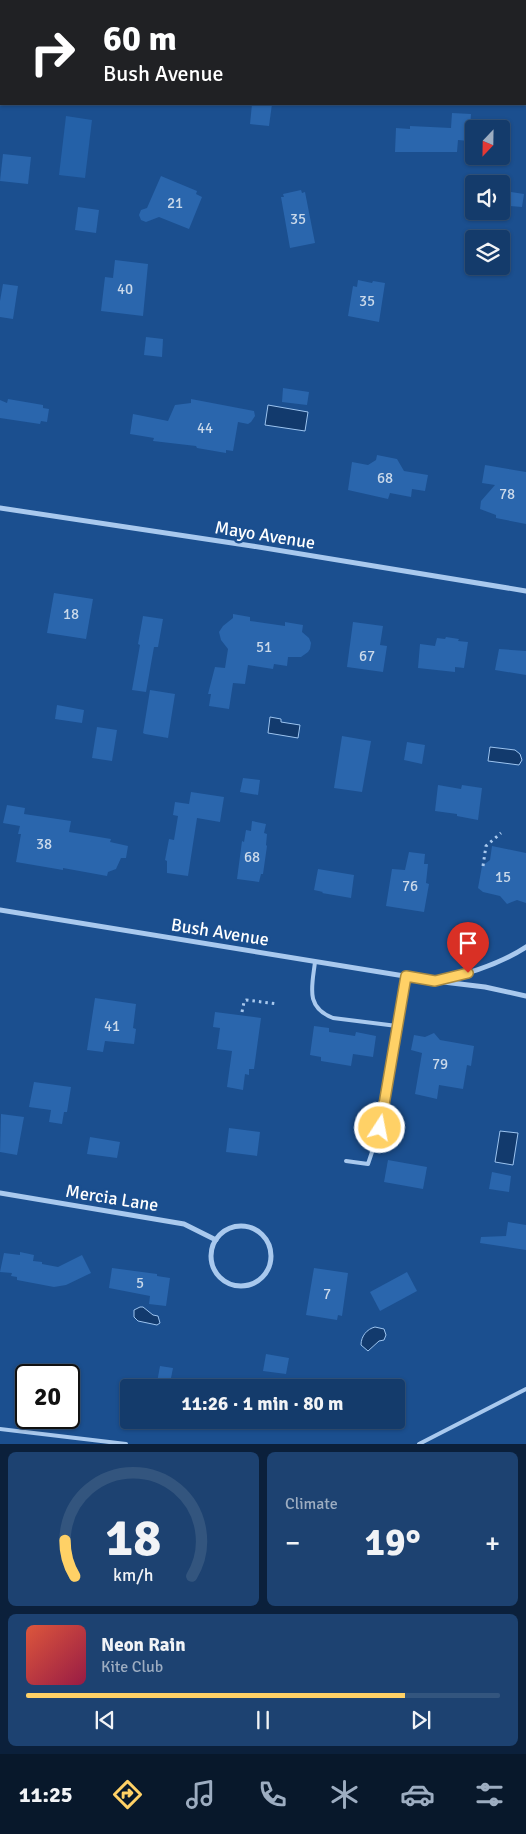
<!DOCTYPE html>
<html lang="en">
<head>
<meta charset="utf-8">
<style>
	body { margin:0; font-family:Signika,sans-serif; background:#1d4271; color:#f1f3f6; height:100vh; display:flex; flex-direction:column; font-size:19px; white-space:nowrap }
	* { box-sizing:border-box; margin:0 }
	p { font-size:16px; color:#9dadc1 }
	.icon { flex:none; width:28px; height:28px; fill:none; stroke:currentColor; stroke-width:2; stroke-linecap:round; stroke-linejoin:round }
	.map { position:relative; height:1444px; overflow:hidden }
	.panel { display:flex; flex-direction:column; gap:8px; padding:8px; background:#0b203b; flex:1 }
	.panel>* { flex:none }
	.banner { position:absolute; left:0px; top:0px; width:526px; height:105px; box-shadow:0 1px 4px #0004,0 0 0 1px #33557e; background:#202124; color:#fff; overflow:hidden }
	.needle { width:32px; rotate:202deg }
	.tools { position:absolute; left:465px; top:120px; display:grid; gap:10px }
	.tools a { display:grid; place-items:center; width:45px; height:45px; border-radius:5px; background:#143b6b; box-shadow:0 1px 4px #0004,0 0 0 1px #33557e; font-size:25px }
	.speed { position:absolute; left:15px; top:1364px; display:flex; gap:10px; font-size:25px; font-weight:700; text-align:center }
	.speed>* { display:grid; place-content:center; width:65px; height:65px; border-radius:50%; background:#143b6b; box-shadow:0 1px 4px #0004,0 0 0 1px #33557e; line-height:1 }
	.speed .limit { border:2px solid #111; border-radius:8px; background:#fff; color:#111 }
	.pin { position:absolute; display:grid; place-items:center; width:42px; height:42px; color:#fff; margin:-51px -21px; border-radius:50% 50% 50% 0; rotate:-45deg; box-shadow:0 0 5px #0007 }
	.pin .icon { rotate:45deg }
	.me { position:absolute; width:55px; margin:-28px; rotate:11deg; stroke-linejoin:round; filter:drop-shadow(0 0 4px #0008) }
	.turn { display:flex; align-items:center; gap:18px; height:105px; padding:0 20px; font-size:22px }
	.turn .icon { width:65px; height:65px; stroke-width:2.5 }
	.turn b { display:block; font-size:35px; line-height:42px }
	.big { font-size:38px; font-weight:700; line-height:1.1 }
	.panel .card { flex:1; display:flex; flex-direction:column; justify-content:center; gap:8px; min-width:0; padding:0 18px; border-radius:8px; background:#1d4271 }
	.panel .dial { align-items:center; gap:0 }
	.dial svg { height:130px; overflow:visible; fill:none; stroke:#33557e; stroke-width:7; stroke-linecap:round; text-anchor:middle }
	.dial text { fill:#f1f3f6; stroke:none }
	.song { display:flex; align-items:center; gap:15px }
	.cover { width:60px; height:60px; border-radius:8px; background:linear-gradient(135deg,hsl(10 70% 55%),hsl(340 70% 35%)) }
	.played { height:5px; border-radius:2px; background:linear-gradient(90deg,#ffd166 80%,#33557e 80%) }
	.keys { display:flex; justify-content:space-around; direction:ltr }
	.heat { display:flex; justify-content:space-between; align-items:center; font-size:28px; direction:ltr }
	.panel .tiles { flex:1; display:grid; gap:8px; grid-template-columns:1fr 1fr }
	.card:last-child { grid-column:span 2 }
	.trip { position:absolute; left:120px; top:1379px; width:285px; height:50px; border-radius:5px; background:#143b6b; box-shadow:0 1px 4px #0004,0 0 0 1px #33557e; font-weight:700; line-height:50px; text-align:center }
	.tab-bar { display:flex; height:80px; justify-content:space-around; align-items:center; background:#08182b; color:#9dadc1 }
	.tab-bar .icon { width:35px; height:35px }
	.tab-bar .selected { color:#ffd166 }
	.tab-bar b { font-size:22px; color:#f1f3f6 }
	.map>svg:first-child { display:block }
	.green { fill:#2461a8 }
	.water { fill:#123a6d; stroke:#9cc4f0 }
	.building { fill:#2a66ad }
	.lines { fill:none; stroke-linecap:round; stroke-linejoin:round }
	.path { stroke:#a9c9ee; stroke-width:3; stroke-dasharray:2.5 4; stroke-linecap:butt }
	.lane { stroke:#a9c9ee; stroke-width:4 }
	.street { stroke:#a9c9ee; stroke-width:5 }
	.route-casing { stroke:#a68842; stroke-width:12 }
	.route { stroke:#ffd166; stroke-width:9 }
	.labels { text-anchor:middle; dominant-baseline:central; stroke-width:5; stroke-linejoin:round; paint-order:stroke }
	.number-label { font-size:15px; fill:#cad9ea }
	.street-label { font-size:18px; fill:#fff; stroke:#1b4f8f }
</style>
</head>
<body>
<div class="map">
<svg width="526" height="1444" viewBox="0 0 526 1444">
	<rect width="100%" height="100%" fill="#1b4f8f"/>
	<polygon class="green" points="66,116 92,120 85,178 59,175"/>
	<g class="water">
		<polygon points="268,405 308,412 305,431 265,425"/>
		<polygon points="270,717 281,719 281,722 300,725 298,738 268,733"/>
		<polygon points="490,747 515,750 520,754 522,760 519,765 488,761"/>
		<polygon points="500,1131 518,1133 513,1165 495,1162"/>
		<polygon points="140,1307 143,1307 153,1315 158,1316 160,1323 157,1325 138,1321 134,1317 134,1310"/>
		<path d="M 375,1327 L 384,1329 L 386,1335 L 384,1340 L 379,1341 L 368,1351 L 361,1345 C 361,1336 367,1329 375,1327 Z"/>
	</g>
	<g class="building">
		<polygon points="252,104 272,104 269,126 250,124"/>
		<polygon points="452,113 471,114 469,141 458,140 457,152 395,152 396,128 410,129 410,126 451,128"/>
		<polygon points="3,154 31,157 28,184 0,181"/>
		<polygon points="161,176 197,191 196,194 202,197 189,229 159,217 146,222 141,220 139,215 141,210 147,208"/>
		<polygon points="301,190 302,193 305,192 315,243 290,248 281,197 284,197 283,194"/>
		<polygon points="511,192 524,194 522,207 510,206"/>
		<polygon points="78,207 99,210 96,233 75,230"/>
		<polygon points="115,260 148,264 143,316 101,311 105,277 113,278"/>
		<polygon points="358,280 372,283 373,281 385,283 379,322 348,316 353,286 357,287"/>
		<polygon points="3,284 18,286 13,319 0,317 0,301"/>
		<polygon points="146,337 163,339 162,357 144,355"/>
		<polygon points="283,388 309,392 307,405 282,402"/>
		<polygon points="8,399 43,405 43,408 49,409 47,422 41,421 40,424 0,418 0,400 7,403"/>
		<polygon points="191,399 254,411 255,416 251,422 248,424 238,422 233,451 226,450 226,453 197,448 196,446 153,441 154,438 130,434 133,414 168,421 175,405 191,403"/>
		<polygon points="377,455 397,459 404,471 428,475 425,491 412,489 411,497 390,493 388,499 348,490 352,462 368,465 376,460"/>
		<polygon points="485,465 526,472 526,524 496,518 496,515 480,509 481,501 495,485 482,483"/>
		<polygon points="54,593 93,599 86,639 47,633"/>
		<polygon points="233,614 250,617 250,621 285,626 285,622 303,625 302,632 309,638 311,643 310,649 308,652 301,657 288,657 287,666 274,664 273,669 248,665 245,684 233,683 229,709 209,706 211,694 208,694 215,667 225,668 228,649 221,640 219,632 223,626 233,618"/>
		<polygon points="143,616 163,619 158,647 154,647 146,692 132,690 140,645 138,644"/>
		<polygon points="353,622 383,626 380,645 387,646 383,672 347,667"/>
		<polygon points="446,637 459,639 458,641 468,642 464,668 455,667 455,672 418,668 420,644 435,646 437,638 445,639"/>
		<polygon points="499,649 526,651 526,675 495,670"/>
		<polygon points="150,690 175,694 168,738 145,734 143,733"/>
		<polygon points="57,705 84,710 82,723 55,719"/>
		<polygon points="97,727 117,730 112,761 92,758"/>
		<polygon points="342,736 371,741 362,792 334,788"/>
		<polygon points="407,742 425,745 422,764 404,760"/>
		<polygon points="243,778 260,780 258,795 240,792"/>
		<polygon points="438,785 461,789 462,785 482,788 478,820 457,816 457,814 435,811"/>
		<polygon points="191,792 224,797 220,822 197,818 188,876 167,873 167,861 165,860 169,839 174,840 178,816 173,815 175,802 189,804"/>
		<polygon points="7,805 25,808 24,814 71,821 69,832 111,839 110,842 128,846 126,858 121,858 116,869 108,872 107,876 63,868 63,870 16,862 21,834 18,834 20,826 3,823"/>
		<polygon points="252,821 266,824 264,833 267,834 266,845 267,846 263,874 261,874 259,882 237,879 242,841 244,842 246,830 251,831"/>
		<polygon points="492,846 526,853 526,903 517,900 507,904 500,896 483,892 478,888 482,866 490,860"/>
		<polygon points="409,852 425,854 424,864 428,864 426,883 429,884 424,912 386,906 392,869 405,870"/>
		<polygon points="318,869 354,875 351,898 322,893 323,892 314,890"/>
		<polygon points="95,998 136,1004 133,1028 136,1029 134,1044 105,1041 103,1052 87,1050"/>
		<polygon points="215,1012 261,1018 254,1069 249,1069 249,1075 245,1074 243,1090 227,1087 232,1051 217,1049 220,1028 213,1027"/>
		<polygon points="314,1026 329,1028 329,1032 355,1036 356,1032 376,1036 373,1057 353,1054 351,1066 321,1061 321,1057 310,1055"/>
		<polygon points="434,1033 440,1040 474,1046 471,1066 467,1065 463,1089 439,1085 437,1099 415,1094 422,1053 411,1050 414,1035 425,1037"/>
		<polygon points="34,1082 71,1087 67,1112 64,1112 62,1124 49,1122 51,1110 29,1107"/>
		<polygon points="1,1114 24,1117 17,1155 0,1152"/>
		<polygon points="229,1128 260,1132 257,1156 226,1152"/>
		<polygon points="90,1137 120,1142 117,1158 87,1154"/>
		<polygon points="388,1160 427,1167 423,1189 384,1182"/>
		<polygon points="492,1172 511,1176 509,1192 489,1189"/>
		<polygon points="508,1222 526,1225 526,1250 480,1243 481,1237 506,1236"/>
		<polygon points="20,1252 34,1255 33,1261 42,1262 42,1264 58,1267 82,1255 91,1273 66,1285 54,1287 17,1280 17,1277 11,1276 12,1273 0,1272 4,1253 20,1255"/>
		<polygon points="112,1268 157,1274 157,1276 170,1278 166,1306 149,1304 150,1296 109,1288"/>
		<polygon points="314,1268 348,1273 342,1316 338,1315 337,1320 306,1315"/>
		<polygon points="407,1272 417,1291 380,1311 370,1292"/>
		<polygon points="266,1354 289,1358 286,1374 263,1371"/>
		<polygon points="160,1366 173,1368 169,1388 156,1388"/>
	</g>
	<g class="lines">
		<g class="path">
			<polyline points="483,866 486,846 501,833"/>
			<polyline points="242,1012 244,1002 246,1000 278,1004"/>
		</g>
		<g class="lane">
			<path d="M 315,962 C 312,987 305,1007 333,1018 L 397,1026 L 406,977"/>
			<polyline points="346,1161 368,1164 380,1128 397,1026"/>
			<polyline points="0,1429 126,1444"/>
			<polyline points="419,1444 526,1389"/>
		</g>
		<g class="street">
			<polyline points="263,0 273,1"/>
			<polyline points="525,33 526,33"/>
			<polyline points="0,508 252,546 526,591"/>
			<polyline points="0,910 435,981 485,987 526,996"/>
			<path d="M 441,980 C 471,973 500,964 526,947"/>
			<polyline points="0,1193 184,1224 216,1240"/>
			<circle cx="241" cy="1256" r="30"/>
		</g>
	</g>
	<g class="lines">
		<defs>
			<polyline id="route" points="380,1128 406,976 435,981 468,973"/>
		</defs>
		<use href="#route" class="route-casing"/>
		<use href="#route" class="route"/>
	</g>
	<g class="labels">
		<g class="number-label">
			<text x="175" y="203">21</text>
			<text x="298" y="219">35</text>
			<text x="125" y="289">40</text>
			<text x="367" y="301">35</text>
			<text x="205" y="428">44</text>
			<text x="385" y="478">68</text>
			<text x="507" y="494">78</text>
			<text x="71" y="614">18</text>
			<text x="264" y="647">51</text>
			<text x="367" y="656">67</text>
			<text x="44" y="844">38</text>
			<text x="252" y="857">68</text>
			<text x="503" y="877">15</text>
			<text x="410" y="886">76</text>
			<text x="112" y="1026">41</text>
			<text x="440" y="1064">79</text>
			<text x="140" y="1283">5</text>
			<text x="327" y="1294">7</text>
		</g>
		<g class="street-label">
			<text transform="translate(265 535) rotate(9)">Mayo Avenue</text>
			<text transform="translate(220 932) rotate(9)">Bush Avenue</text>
			<text transform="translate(112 1198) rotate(9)">Mercia Lane</text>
		</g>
	</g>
</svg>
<div class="tools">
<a><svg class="needle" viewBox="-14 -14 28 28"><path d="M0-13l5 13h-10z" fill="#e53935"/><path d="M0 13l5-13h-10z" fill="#9dadc1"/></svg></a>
<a><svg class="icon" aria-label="sound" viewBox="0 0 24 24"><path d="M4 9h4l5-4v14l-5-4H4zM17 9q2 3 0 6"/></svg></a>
<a><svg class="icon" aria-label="layers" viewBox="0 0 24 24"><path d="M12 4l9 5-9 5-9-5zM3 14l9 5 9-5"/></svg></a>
</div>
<div class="speed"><div class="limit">20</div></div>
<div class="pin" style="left:468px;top:973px;background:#d93025"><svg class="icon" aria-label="arrive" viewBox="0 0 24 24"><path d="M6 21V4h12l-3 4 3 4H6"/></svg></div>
<svg class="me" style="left:380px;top:1128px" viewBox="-20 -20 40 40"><circle r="17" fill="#ffd166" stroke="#fff" stroke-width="3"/><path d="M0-11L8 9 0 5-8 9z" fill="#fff"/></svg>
<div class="trip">11:26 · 1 min · 80 m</div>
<div class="banner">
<div class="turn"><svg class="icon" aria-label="right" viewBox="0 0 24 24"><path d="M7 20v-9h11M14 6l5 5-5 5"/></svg><div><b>60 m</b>Bush Avenue</div></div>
</div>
</div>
<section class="panel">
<div class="tiles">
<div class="card dial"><svg viewBox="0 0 100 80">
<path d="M14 69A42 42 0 1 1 86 69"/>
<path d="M14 69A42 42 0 0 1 8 47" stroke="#ffd166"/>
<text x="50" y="56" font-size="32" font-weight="700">18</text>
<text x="50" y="72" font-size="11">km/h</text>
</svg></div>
<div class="card"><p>Climate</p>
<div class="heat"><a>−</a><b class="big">19°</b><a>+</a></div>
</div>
<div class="card">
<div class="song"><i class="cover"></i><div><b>Neon Rain</b><p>Kite Club</p></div></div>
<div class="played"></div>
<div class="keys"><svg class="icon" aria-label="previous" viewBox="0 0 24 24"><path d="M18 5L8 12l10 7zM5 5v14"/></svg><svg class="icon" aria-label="pause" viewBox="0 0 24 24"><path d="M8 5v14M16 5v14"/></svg><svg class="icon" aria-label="next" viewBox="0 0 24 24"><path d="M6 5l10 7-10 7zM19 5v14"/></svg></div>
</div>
</div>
</section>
<nav class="tab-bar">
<b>11:25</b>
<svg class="icon selected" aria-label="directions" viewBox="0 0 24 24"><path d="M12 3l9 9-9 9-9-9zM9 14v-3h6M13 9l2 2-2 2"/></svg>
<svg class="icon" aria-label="music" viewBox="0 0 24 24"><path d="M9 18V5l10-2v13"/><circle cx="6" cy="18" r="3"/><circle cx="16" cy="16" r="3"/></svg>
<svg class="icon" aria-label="phone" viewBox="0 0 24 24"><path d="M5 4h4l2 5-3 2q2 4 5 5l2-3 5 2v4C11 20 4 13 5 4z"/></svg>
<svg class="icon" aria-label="climate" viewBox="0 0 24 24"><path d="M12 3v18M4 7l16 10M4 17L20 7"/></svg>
<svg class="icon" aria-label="car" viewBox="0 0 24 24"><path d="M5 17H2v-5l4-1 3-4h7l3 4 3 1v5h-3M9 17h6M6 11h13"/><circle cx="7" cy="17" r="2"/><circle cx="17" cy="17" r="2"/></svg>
<svg class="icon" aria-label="filters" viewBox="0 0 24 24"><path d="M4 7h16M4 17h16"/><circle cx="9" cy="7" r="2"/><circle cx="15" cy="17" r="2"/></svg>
</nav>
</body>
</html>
